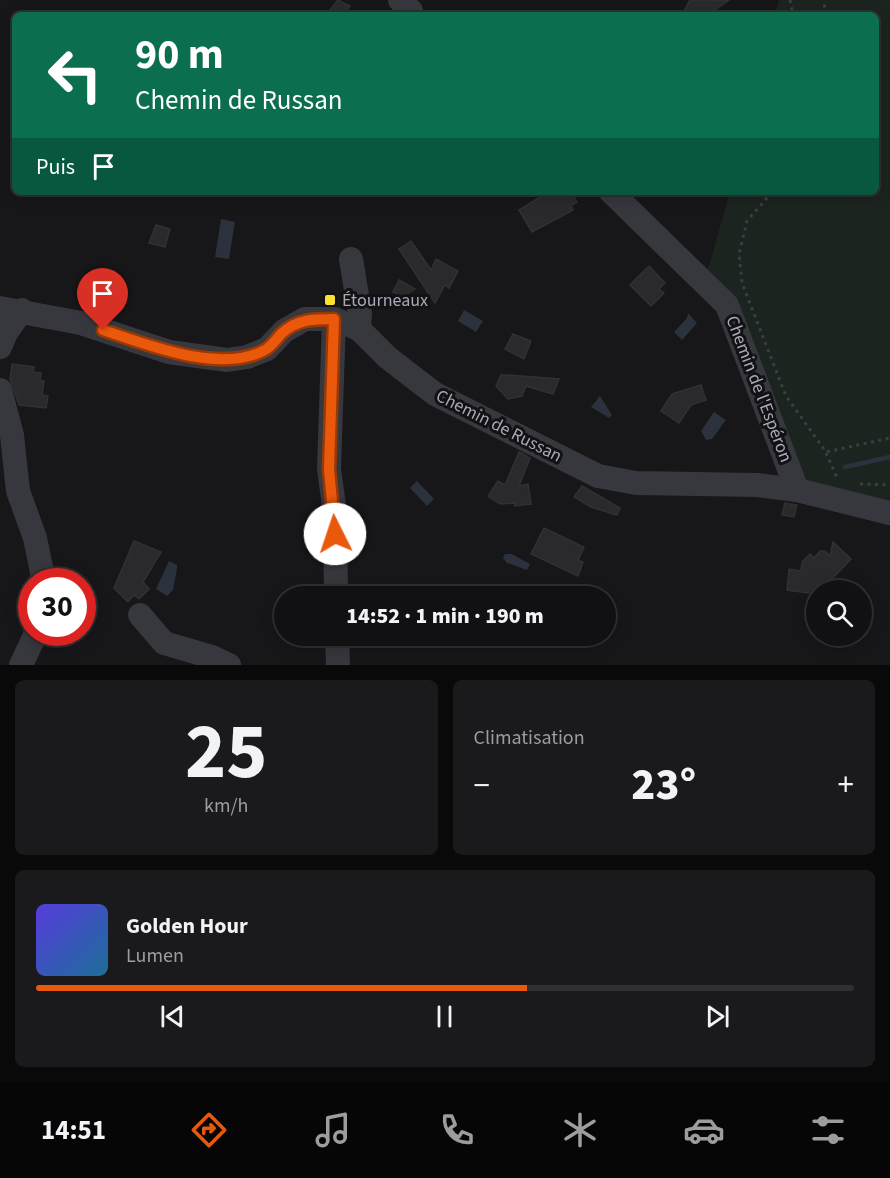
<!DOCTYPE html>
<html lang="fr">
<head>
<meta charset="utf-8">
<style>
	body { margin:0; font-family:"Source Sans 3",sans-serif; background:#1a191b; color:#f1f3f6; height:100vh; display:flex; flex-direction:column; font-size:22px; white-space:nowrap }
	* { box-sizing:border-box; margin:0 }
	p { font-size:20px; color:#9c9d9f }
	.icon { flex:none; width:33px; height:33px; fill:none; stroke:currentColor; stroke-width:2; stroke-linecap:round; stroke-linejoin:round }
	.map { position:relative; height:665px; overflow:hidden }
	.side { display:flex; flex-direction:column; gap:15px; padding:15px; background:#09090a; flex:1 }
	.side>* { flex:none }
	.banner { position:absolute; left:12px; top:12px; width:867px; height:183px; border-radius:9px; box-shadow:0 3px 15px #0003,0 0 0 2px #303032; background:#0b6e4f; color:#fff; overflow:hidden }
	.fabs { position:absolute; left:806px; top:580px; display:grid; gap:12px }
	.fabs a { display:grid; place-items:center; width:66px; height:66px; border-radius:50%; background:#111012; box-shadow:0 3px 15px #0003,0 0 0 2px #303032; font-size:30px }
	.speed { position:absolute; left:18px; top:568px; display:flex; gap:12px; font-size:30px; font-weight:700; text-align:center }
	.speed>* { display:grid; place-content:center; width:78px; height:78px; border-radius:50%; background:#111012; box-shadow:0 3px 15px #0003,0 0 0 2px #303032; line-height:1 }
	.speed .limit { border:9px solid #d22; background:#fff; color:#111 }
	.pin { position:absolute; display:grid; place-items:center; width:51px; height:51px; color:#fff; margin:-62px -26px; border-radius:50% 50% 50% 0; rotate:-45deg; box-shadow:0 0 6px #0007 }
	.pin .icon { rotate:45deg }
	.me { position:absolute; width:66px; margin:-33px; rotate:356deg; stroke-linejoin:round; filter:drop-shadow(0 0 4px #0008) }
	.turn { display:flex; align-items:center; gap:21px; height:126px; padding:0 24px; font-size:27px }
	.turn .icon { width:78px; height:78px; stroke-width:2.5 }
	.turn b { display:block; font-size:42px; line-height:51px }
	.then { display:flex; align-items:center; height:57px; padding:0 24px; background:#0003; gap:12px; font-size:22px }
	.big { font-size:45px; font-weight:800; line-height:1.1 }
	.side .widget { flex:1; display:flex; flex-direction:column; justify-content:center; gap:9px; min-width:0; padding:0 21px; border-radius:9px; background:#1a191b }
	.side .dial { align-items:center; gap:0 }
	.dial b { font-size:78px; line-height:1 }
	.song { display:flex; align-items:center; gap:18px }
	.cover { width:72px; height:72px; border-radius:9px; background:linear-gradient(135deg,hsl(250 70% 55%),hsl(200 70% 35%)) }
	.played { height:6px; border-radius:3px; background:linear-gradient(90deg,#ea580c 60%,#303032 60%) }
	.keys { display:flex; justify-content:space-around; direction:ltr }
	.heat { display:flex; justify-content:space-between; align-items:center; font-size:33px; direction:ltr }
	.side .tiles { flex:1; display:grid; gap:15px; grid-template-columns:1fr 1fr }
	.widget:last-child { grid-column:span 2 }
	.trip { position:absolute; left:274px; top:586px; width:342px; height:60px; border-radius:30px; background:#111012; box-shadow:0 3px 15px #0003,0 0 0 2px #303032; font-weight:800; line-height:60px; text-align:center }
	.tabs { display:flex; height:96px; justify-content:space-around; align-items:center; background:#070607; color:#9c9d9f }
	.tabs .icon { width:42px; height:42px }
	.tabs .selected { color:#ea580c }
	.tabs b { font-size:27px; color:#f1f3f6 }
	.map>svg:first-child { display:block }
	.green { fill:#1c241f }
	.water { fill:#2b323d }
	.lines { fill:none; stroke-linecap:round; stroke-linejoin:round }
	.stream { stroke:#2b323d; stroke-width:4.5 }
	.building { fill:#2a292c; stroke:#313034; stroke-width:1.5 }
	.path { stroke:#3d3d45; stroke-width:3; stroke-dasharray:3 4.5; stroke-linecap:butt }
	.minor { stroke:#37373e; stroke-width:24 }
	.route-casing { stroke:#983908; stroke-width:15 }
	.route { stroke:#ea580c; stroke-width:10 }
	.poi-dot { fill:#fce12a; stroke:#121113; stroke-width:2 }
	.labels { text-anchor:middle; dominant-baseline:central; stroke-width:6; stroke-linejoin:round; paint-order:stroke }
	.poi-label { font-size:18px; fill:#a7a9b9; stroke:#121113; text-anchor:start }
	.street-label { font-size:18px; fill:#a7a9b9; stroke:#121113 }
</style>
</head>
<body>
<div class="map">
<svg width="890" height="665" viewBox="0 0 890 665">
	<rect width="100%" height="100%" fill="#171618"/>
	<polygon class="green" points="779,0 890,0 890,506 808,485 706,276 730,192 876,192 876,15 775,15"/>
	<g class="water">
		<polygon points="221,219 235,222 229,259 215,257"/>
		<polygon points="464,310 483,321 476,332 458,321"/>
		<polygon points="688,313 697,323 682,340 674,332 687,318"/>
		<polygon points="600,396 612,415 609,418 591,407"/>
		<polygon points="714,412 726,420 712,439 706,440 701,431"/>
		<polygon points="417,481 434,499 427,506 410,488"/>
		<polygon points="505,554 512,554 530,564 527,570 507,563 503,558"/>
		<polygon points="169,561 177,565 177,568 173,590 167,596 156,589"/>
	</g>
	<g class="lines">
		<polyline class="stream" points="845,467 890,457"/>
	</g>
	<g class="building">
		<polygon points="338,0 350,6 343,15 326,15"/>
		<polygon points="690,0 729,0 708,15 682,15"/>
		<polygon points="548,192 571,192 577,202 571,206 573,210 532,232 519,210"/>
		<polygon points="156,225 170,229 165,247 149,243"/>
		<polygon points="411,241 431,270 436,259 458,271 449,288 445,285 435,303 399,249"/>
		<polygon points="649,266 665,283 659,289 664,293 651,306 630,285"/>
		<polygon points="399,280 415,289 403,297 393,292"/>
		<polygon points="513,334 531,341 524,359 505,349"/>
		<polygon points="12,364 34,367 33,372 41,373 40,380 44,381 42,395 48,396 46,408 19,405 10,380"/>
		<polygon points="501,375 509,375 559,379 553,394 526,386 522,396 508,399 496,386"/>
		<polygon points="701,385 706,400 691,405 679,423 661,411 672,394"/>
		<polygon points="519,452 530,458 519,486 528,484 531,504 515,506 515,503 500,504 488,496 498,481 505,485"/>
		<polygon points="582,486 620,508 617,515 591,507 574,497"/>
		<polygon points="785,503 797,505 794,517 782,515"/>
		<polygon points="544,528 584,547 578,560 583,562 578,576 531,554"/>
		<polygon points="134,541 161,552 143,582 149,589 139,599 134,595 128,602 114,588"/>
		<polygon points="833,542 851,559 831,580 830,591 816,591 816,594 787,590 789,569 801,571 802,562 810,554 814,558 820,551 825,551 830,556"/>
	</g>
	<g class="lines">
		<g class="path">
			<polyline points="790,0 793,15"/>
			<polyline points="824,15 825,0"/>
			<polyline points="772,192 747,221 739,254 742,283 786,396 826,452 890,438"/>
			<polyline points="826,453 838,480"/>
			<polyline points="860,484 890,485"/>
		</g>
		<g class="minor">
			<polyline points="400,0 411,11"/>
			<polyline points="611,192 727,305 797,490"/>
			<polyline points="351,259 360,314 359,329"/>
			<polyline points="0,308 81,323 169,352 227,360 247,357 267,349 284,331 305,319 334,319 359,329 387,357 435,394 598,476 636,483 757,485 797,490 890,513"/>
			<polyline points="334,319 329,469 335,513 336,597"/>
			<polyline points="0,347 6,333 22,310"/>
			<polyline points="0,390 12,435 18,491 35,538 44,582"/>
			<polyline points="140,615 164,643 212,657 229,665"/>
			<polyline points="337,636 338,665"/>
			<polyline points="21,665 36,633"/>
		</g>
	</g>
	<g class="lines">
		<defs>
			<path id="route" d="M 103,330 C 148,345 220,374 265,350 C 272,346 277,338 282,333 C 298,319 314,319 334,319 L 329,469 L 335,534"/>
		</defs>
		<use href="#route" class="route-casing"/>
		<use href="#route" class="route"/>
	</g>
	<rect class="poi-dot" x="324" y="294" width="12" height="12" rx="3"/>
	<g class="labels">
		<g class="poi-label">
			<text x="342" y="300">Étourneaux</text>
		</g>
		<g class="street-label">
			<text transform="translate(759 389) rotate(69)">Chemin de l'Espéron</text>
			<text transform="translate(499 426) rotate(27)">Chemin de Russan</text>
		</g>
	</g>
</svg>
<div class="fabs">
<a><svg class="icon" aria-label="search" viewBox="0 0 24 24"><circle cx="10" cy="10" r="6"/><path d="M15 15l6 6"/></svg></a>
</div>
<div class="speed"><div class="limit">30</div></div>
<div class="pin" style="left:103px;top:330px;background:#d93025"><svg class="icon" aria-label="arrive" viewBox="0 0 24 24"><path d="M6 21V4h12l-3 4 3 4H6"/></svg></div>
<svg class="me" style="left:335px;top:534px" viewBox="-20 -20 40 40"><circle r="19" fill="#fff"/><path d="M0-13L10 11 0 6-10 11z" fill="#ea580c"/></svg>
<div class="trip">14:52 · 1 min · 190 m</div>
<div class="banner">
<div class="turn"><svg class="icon" aria-label="left" viewBox="0 0 24 24"><path d="M17 20v-9H6M10 6l-5 5 5 5"/></svg><div><b>90 m</b>Chemin de Russan</div></div>
<div class="then">Puis<svg class="icon" aria-label="arrive" viewBox="0 0 24 24"><path d="M6 21V4h12l-3 4 3 4H6"/></svg></div>
</div>
</div>
<section class="side">
<div class="tiles">
<div class="widget dial"><b>25</b><p>km/h</p></div>
<div class="widget"><p>Climatisation</p>
<div class="heat"><a>−</a><b class="big">23°</b><a>+</a></div>
</div>
<div class="widget">
<div class="song"><i class="cover"></i><div><b>Golden Hour</b><p>Lumen</p></div></div>
<div class="played"></div>
<div class="keys"><svg class="icon" aria-label="previous" viewBox="0 0 24 24"><path d="M18 5L8 12l10 7zM5 5v14"/></svg><svg class="icon" aria-label="pause" viewBox="0 0 24 24"><path d="M8 5v14M16 5v14"/></svg><svg class="icon" aria-label="next" viewBox="0 0 24 24"><path d="M6 5l10 7-10 7zM19 5v14"/></svg></div>
</div>
</div>
</section>
<nav class="tabs">
<b>14:51</b>
<svg class="icon selected" aria-label="directions" viewBox="0 0 24 24"><path d="M12 3l9 9-9 9-9-9zM9 14v-3h6M13 9l2 2-2 2"/></svg>
<svg class="icon" aria-label="music" viewBox="0 0 24 24"><path d="M9 18V5l10-2v13"/><circle cx="6" cy="18" r="3"/><circle cx="16" cy="16" r="3"/></svg>
<svg class="icon" aria-label="phone" viewBox="0 0 24 24"><path d="M5 4h4l2 5-3 2q2 4 5 5l2-3 5 2v4C11 20 4 13 5 4z"/></svg>
<svg class="icon" aria-label="climate" viewBox="0 0 24 24"><path d="M12 3v18M4 7l16 10M4 17L20 7"/></svg>
<svg class="icon" aria-label="car" viewBox="0 0 24 24"><path d="M5 17H2v-5l4-1 3-4h7l3 4 3 1v5h-3M9 17h6M6 11h13"/><circle cx="7" cy="17" r="2"/><circle cx="17" cy="17" r="2"/></svg>
<svg class="icon" aria-label="filters" viewBox="0 0 24 24"><path d="M4 7h16M4 17h16"/><circle cx="9" cy="7" r="2"/><circle cx="15" cy="17" r="2"/></svg>
</nav>
</body>
</html>
